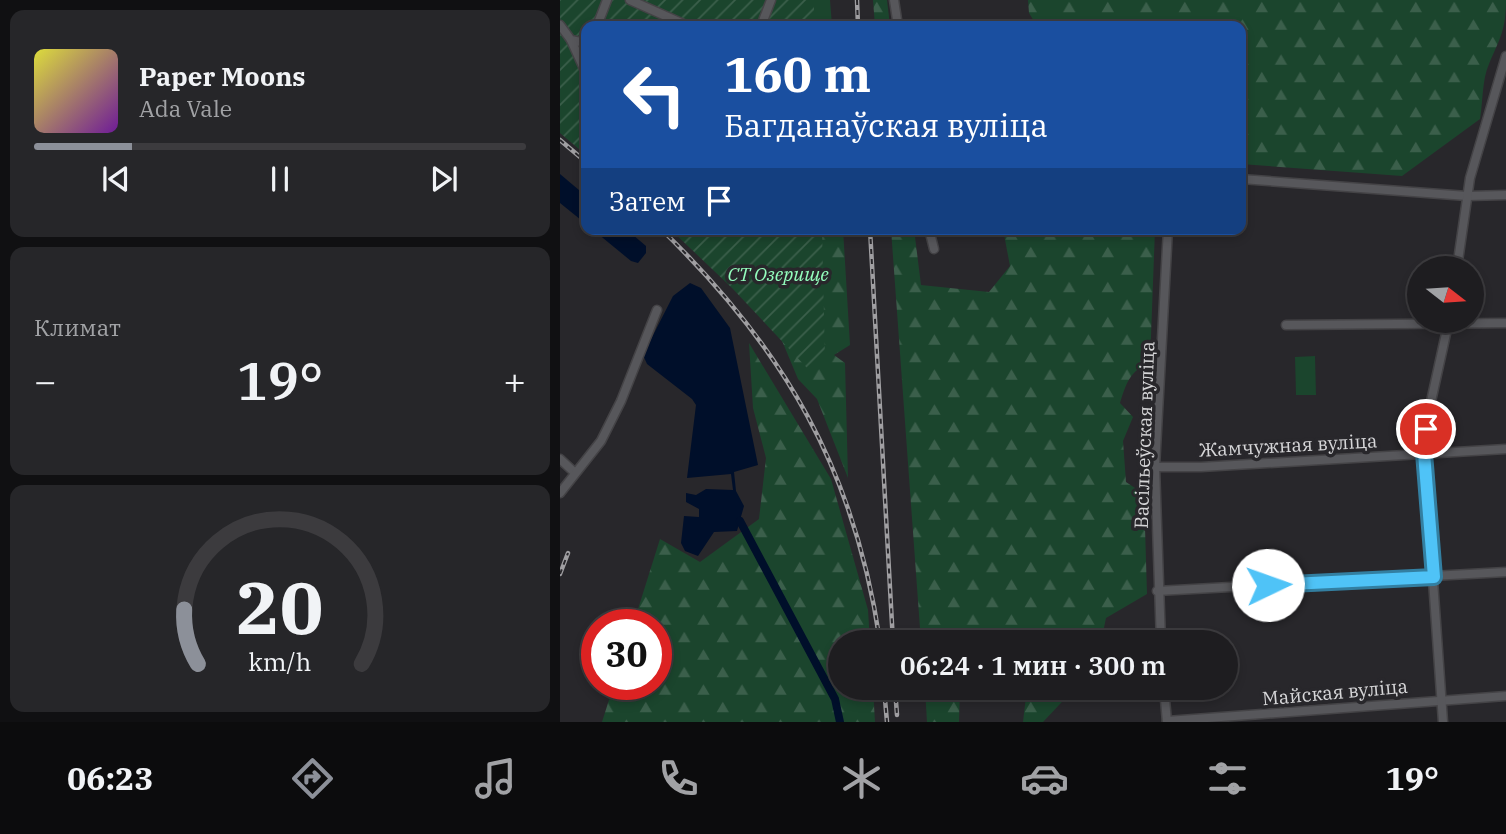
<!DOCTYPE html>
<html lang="ru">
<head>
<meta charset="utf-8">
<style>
	body { margin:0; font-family:"IBM Plex Serif",serif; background:#262629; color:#f1f3f6; height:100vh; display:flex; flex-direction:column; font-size:26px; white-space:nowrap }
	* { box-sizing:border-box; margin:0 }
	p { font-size:23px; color:#a1a2a5 }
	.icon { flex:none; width:38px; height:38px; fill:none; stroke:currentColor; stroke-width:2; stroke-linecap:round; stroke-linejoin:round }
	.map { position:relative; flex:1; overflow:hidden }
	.panel { display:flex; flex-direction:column; gap:10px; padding:10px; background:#101012; width:560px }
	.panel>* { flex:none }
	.hud { position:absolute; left:21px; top:21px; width:665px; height:214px; border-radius:14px; box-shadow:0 4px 10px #0003,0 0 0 2px #3c3b3e; background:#1a4fa0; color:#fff; overflow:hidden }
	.needle { width:46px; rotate:107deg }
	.tools { position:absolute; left:847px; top:256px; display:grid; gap:14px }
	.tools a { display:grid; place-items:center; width:77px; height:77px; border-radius:50%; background:#1e1d20; box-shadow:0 4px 10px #0003,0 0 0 2px #3c3b3e; font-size:35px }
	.speed { position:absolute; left:21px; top:609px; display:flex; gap:14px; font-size:35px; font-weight:700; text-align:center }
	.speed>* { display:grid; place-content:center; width:91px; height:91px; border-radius:50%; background:#1e1d20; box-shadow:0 4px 10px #0003,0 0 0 2px #3c3b3e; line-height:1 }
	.speed .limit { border:10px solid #d22; background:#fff; color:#111 }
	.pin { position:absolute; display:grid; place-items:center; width:60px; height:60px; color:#fff; margin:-30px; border:4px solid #fff; border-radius:50%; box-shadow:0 2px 7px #0007 }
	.me { position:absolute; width:77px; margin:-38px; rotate:87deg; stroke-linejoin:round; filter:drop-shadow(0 0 5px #0008) }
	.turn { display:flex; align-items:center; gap:24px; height:147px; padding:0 28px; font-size:32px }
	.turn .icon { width:91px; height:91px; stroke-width:2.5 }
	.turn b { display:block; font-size:49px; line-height:60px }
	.then { display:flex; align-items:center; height:66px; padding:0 28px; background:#0003; gap:14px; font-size:26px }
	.big { font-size:52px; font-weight:600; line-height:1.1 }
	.panel .widget { flex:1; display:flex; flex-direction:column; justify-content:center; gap:10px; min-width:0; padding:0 24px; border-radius:14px; background:#262629 }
	.panel .dial { align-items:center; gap:0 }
	.dial svg { height:182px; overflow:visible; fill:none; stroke:#3c3b3e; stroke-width:7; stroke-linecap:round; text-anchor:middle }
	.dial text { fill:#f1f3f6; stroke:none }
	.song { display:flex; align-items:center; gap:21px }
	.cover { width:84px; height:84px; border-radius:10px; background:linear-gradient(135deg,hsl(60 70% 55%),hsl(280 70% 35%)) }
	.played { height:7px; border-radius:4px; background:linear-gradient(90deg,#8c9099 20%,#3c3b3e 20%) }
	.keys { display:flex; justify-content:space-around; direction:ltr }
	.heat { display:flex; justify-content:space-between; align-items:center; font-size:38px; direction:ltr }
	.trip { position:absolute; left:268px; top:630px; width:410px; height:70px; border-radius:35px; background:#1e1d20; box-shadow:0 4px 10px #0003,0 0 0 2px #3c3b3e; font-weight:600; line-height:70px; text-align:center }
	.tab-bar { display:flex; height:112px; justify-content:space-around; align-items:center; background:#0c0c0d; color:#a1a2a5 }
	.tab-bar .icon { width:49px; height:49px }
	.tab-bar .current { color:#8c9099 }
	.tab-bar b { font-size:32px; color:#f1f3f6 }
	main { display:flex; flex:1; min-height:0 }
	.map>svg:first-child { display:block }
	.forest { fill:url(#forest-firs) }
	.garden { fill:url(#garden-furrows) }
	.pitch { fill:#1b452d }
	.water { fill:#000f2a }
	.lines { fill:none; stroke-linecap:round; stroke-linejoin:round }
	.canal { stroke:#000f2a; stroke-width:8 }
	.minor-casing { stroke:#444346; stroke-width:11 }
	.minor { stroke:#57575b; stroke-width:8 }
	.rail-casing { stroke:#a09fa2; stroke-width:4.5 }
	.rail { stroke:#28272b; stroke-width:2; stroke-dasharray:5; stroke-linecap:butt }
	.route-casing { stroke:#337fa1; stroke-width:18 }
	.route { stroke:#4fc3f7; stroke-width:12 }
	.labels { text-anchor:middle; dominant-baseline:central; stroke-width:7; stroke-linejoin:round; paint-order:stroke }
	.park-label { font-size:19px; font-style:italic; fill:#94febd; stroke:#28272b }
	.street-label { font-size:19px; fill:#d6d6d8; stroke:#28272b }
</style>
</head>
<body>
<main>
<section class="panel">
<div class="widget">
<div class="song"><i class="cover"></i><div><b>Paper Moons</b><p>Ada Vale</p></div></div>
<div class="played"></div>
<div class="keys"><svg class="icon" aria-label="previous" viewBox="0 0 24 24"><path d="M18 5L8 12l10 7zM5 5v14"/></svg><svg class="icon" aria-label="pause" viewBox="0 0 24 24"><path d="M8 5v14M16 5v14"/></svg><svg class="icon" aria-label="next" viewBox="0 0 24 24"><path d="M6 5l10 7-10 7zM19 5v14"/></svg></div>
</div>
<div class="widget"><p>Климат</p>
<div class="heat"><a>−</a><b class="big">19°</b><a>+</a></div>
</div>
<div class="widget dial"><svg viewBox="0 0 100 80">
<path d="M14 69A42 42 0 1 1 86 69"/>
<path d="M14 69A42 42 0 0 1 8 45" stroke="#8c9099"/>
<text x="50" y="56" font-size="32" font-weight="700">20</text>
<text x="50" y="72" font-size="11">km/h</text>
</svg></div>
</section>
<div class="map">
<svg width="946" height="722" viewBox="0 0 946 722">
	<defs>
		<pattern id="forest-firs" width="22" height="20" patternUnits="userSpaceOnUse" patternTransform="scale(1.75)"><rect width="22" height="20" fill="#1b452d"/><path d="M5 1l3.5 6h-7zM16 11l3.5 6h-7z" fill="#3b5f4b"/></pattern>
		<pattern id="garden-furrows" width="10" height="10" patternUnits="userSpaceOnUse" patternTransform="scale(1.75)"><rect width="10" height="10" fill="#1b452d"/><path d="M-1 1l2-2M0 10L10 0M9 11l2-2" fill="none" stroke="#3b5f4b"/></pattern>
	</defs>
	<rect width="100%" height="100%" fill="#28272b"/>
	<g class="forest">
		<polygon points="250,0 270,0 272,26 250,26"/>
		<polygon points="313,0 327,0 330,26 315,26"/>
		<path d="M 468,0 L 946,0 C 946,30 940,38 929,64 C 922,79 923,102 920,119 L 842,176 L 681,164 L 681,26 L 477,26 L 469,13 Z"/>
		<polygon points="255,229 283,229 290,345 274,355 285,363 288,478 257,399 238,379 220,336"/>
		<path d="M 331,229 L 354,229 L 361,285 L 429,292 L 450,266 L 443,229 L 595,229 L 590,363 C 570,370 566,384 560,403 L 573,417 L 563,441 L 566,482 L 584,494 L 587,594 L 546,618 L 541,642 L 430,642 L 413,637 L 407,642 L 361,642 Z"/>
		<polygon points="189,343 271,479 308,610 310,642 280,642 280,688 313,688 315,722 42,722 54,684 96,684 96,625 73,625 100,539 140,562 199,519 206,458 193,408"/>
		<polygon points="365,688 400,688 399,722 367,722"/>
		<polygon points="467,688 515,688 483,722 463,722"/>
	</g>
	<g class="garden">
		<polygon points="0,0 254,0 254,26 26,26 26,155 0,133"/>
		<polygon points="110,229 262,229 265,359 248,369 172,288"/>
	</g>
	<polygon class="pitch" points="755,356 756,395 736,395 735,357"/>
	<g class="water">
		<polygon points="0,174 26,196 26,224 0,203"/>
		<polygon points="32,229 66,229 86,246 86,253 78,263 71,261"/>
		<polygon points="130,283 141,288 170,328 198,465 174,472 176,491 184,506 177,531 154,532 138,556 125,551 121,543 124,516 139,517 139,509 126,502 126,493 136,495 146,489 173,490 171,474 127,478 136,405 132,399 87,364 83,355 113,296"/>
	</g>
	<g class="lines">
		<polyline class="canal" points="180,521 275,699 280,722"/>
		<defs>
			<g id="minor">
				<polyline points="70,0 128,26"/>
				<polyline points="334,0 338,26"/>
				<polyline points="0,25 11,40 26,43"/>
				<polyline points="37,26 47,0"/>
				<polyline points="201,26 211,0"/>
				<polyline points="11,40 26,73"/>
				<polyline points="681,179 907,196 946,195"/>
				<polyline points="369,229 374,249"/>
				<polyline points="897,268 910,178 946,56"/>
				<polyline points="726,325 946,323"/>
				<polyline points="0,459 14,472"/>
				<polyline points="595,467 641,467 946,449"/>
				<polyline points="0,493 41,441 61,401 97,310"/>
				<polyline points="597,591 946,572"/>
				<polyline points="601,642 595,467 608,229"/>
				<polyline points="604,688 607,722"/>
				<polyline points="607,721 946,696"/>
				<polyline points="883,722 864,453 870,406 889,320"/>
			</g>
		</defs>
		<use href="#minor" class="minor-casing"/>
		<use href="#minor" class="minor"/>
		<defs>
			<g id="rail">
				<polyline points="297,0 298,26"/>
				<polyline points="0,140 26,162"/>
				<path d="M 101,229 C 225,349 295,471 320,642"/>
				<polyline points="310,229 333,642"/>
				<polyline points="0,574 8,553"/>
				<polyline points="324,688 327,722"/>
				<polyline points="335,688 337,715"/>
			</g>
		</defs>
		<use href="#rail" class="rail-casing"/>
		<use href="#rail" class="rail"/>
	</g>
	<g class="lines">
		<defs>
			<polyline id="route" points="708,585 874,577 864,453 866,429"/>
		</defs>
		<use href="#route" class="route-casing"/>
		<use href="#route" class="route"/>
	</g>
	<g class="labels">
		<g class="park-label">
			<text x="218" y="274">СТ Озерище</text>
		</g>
		<g class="street-label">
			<text transform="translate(584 435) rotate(-88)">Васільеўская вуліца</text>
			<text transform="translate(728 445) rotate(-3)">Жамчужная вуліца</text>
			<text transform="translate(775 692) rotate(-5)">Майская вуліца</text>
		</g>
	</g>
</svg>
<div class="tools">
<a><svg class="needle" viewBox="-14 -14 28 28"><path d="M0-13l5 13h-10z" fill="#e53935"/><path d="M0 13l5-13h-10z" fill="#a1a2a5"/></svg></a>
</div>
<div class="speed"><div class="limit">30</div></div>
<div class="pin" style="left:866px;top:429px;background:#d93025"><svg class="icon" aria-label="arrive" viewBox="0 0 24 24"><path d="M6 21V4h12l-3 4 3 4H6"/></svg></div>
<svg class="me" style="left:708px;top:585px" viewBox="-20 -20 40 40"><circle r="19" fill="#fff"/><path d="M0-13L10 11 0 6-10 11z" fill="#4fc3f7"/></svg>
<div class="trip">06:24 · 1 мин · 300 m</div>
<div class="hud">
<div class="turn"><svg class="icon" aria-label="left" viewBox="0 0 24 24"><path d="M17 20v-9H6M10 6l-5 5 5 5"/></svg><div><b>160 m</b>Багданаўская вуліца</div></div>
<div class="then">Затем<svg class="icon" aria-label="arrive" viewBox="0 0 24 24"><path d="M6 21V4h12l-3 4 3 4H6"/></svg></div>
</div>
</div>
</main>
<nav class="tab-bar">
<b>06:23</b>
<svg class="icon current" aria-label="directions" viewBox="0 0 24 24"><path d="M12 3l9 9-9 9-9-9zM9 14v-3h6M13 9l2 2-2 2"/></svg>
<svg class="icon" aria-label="music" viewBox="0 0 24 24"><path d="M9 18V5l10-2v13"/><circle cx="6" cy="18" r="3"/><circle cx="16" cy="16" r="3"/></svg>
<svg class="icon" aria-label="phone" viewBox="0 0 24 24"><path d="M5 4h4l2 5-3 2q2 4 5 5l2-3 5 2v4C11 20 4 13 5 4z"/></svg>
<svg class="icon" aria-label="climate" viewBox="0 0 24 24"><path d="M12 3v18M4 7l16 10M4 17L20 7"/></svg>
<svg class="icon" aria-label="car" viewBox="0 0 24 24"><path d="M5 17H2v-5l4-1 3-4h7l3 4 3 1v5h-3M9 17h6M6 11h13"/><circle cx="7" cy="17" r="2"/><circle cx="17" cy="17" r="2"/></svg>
<svg class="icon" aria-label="filters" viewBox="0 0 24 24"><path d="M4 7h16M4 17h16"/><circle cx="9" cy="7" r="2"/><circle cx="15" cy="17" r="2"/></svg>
<b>19°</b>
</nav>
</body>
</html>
